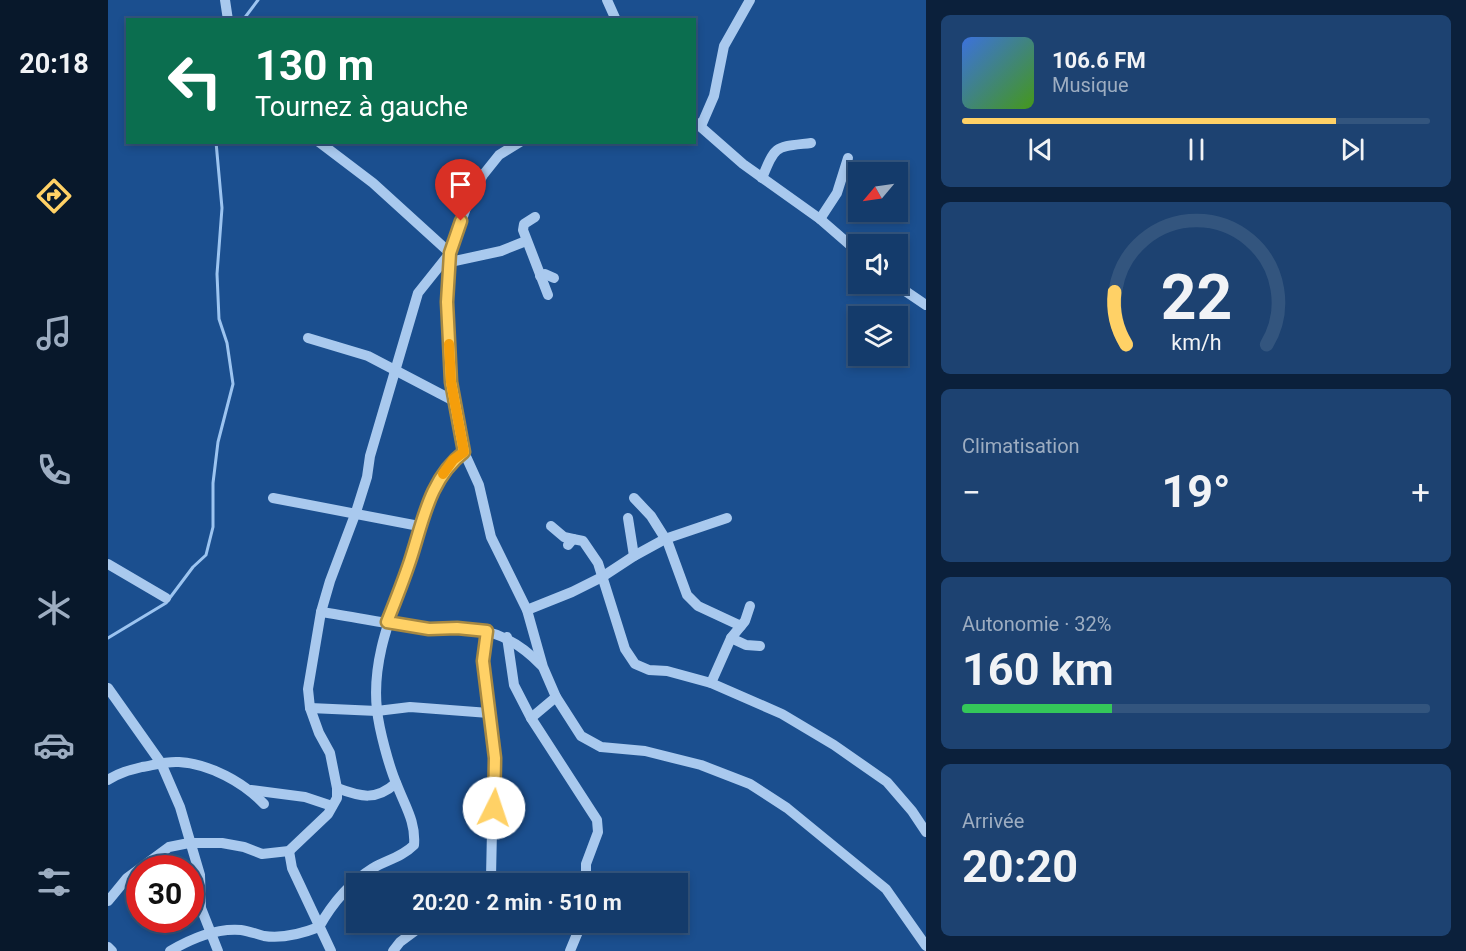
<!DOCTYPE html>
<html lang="fr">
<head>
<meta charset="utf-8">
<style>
	body { margin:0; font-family:Roboto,sans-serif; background:#1d4271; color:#f1f3f6; height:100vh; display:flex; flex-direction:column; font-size:22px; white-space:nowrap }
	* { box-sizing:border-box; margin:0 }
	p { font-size:20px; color:#9dadc1 }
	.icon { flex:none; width:33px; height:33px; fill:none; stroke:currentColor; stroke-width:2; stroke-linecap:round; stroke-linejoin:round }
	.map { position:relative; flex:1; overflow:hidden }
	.details { display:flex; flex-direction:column; gap:15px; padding:15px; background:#0b203b; width:540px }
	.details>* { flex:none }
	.banner { position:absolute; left:18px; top:18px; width:570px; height:126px; border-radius:0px; box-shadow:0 3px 9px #0003,0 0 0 2px #33557e; background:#0b6e4f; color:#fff; overflow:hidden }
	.needle { width:39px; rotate:241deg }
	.fabs { position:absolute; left:740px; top:162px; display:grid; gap:12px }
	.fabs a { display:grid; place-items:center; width:60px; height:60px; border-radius:0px; background:#143b6b; box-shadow:0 3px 9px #0003,0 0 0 2px #33557e; font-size:30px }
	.speed { position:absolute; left:18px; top:855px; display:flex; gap:12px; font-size:30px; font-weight:700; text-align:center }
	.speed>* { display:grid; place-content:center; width:78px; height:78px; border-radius:50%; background:#143b6b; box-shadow:0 3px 9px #0003,0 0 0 2px #33557e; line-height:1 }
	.speed .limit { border:9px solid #d22; background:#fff; color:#111 }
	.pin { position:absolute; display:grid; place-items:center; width:51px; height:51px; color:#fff; margin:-62px -26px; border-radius:50% 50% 50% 0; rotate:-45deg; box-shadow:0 0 6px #0007 }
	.pin .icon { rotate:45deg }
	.me { position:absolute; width:66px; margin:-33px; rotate:4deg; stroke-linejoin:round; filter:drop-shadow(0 0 4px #0008) }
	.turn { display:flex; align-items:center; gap:21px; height:126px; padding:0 30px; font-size:27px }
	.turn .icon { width:78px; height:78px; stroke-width:2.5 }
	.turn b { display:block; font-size:42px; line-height:51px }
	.big { font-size:45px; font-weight:700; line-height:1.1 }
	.details .tile { flex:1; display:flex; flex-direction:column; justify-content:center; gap:9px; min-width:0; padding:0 21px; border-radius:9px; background:#1d4271 }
	.details .dial { align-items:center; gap:0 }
	.dial svg { height:156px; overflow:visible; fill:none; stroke:#33557e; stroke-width:7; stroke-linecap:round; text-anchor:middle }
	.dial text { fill:#f1f3f6; stroke:none }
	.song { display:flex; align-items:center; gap:18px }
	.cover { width:72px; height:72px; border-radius:9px; background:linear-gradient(135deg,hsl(220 70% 55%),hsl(100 70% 35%)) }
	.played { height:6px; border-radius:3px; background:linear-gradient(90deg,#ffd166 80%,#33557e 80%) }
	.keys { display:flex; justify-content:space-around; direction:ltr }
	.heat { display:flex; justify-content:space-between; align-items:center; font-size:33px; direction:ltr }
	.charge { height:9px; border-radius:4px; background:linear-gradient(90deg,#34c759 32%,#33557e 0) }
	.trip { position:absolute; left:238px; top:873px; width:342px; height:60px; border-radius:0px; background:#143b6b; box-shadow:0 3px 9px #0003,0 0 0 2px #33557e; font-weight:700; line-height:60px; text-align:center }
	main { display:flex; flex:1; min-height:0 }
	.tabs { display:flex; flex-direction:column; width:108px; justify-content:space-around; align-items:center; background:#08182b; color:#9dadc1 }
	.tabs .icon { width:42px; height:42px }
	.tabs .selected { color:#ffd166 }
	.tabs b { font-size:27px; color:#f1f3f6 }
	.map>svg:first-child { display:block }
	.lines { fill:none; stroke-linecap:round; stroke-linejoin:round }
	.stream { stroke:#9cc4f0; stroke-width:3 }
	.minor { stroke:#a9c9ee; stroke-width:10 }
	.route-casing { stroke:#a68842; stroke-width:15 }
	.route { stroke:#ffd166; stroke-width:10 }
	.slow { stroke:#f59e0b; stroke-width:10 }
</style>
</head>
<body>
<main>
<nav class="tabs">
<b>20:18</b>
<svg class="icon selected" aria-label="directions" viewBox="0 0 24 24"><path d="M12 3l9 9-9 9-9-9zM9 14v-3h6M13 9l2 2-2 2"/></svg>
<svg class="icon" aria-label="music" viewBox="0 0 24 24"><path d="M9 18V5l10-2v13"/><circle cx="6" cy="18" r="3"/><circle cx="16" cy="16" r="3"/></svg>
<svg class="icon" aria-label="phone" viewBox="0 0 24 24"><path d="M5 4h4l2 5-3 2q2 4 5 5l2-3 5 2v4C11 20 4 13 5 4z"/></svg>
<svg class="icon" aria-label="climate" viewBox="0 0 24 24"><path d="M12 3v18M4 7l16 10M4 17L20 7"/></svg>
<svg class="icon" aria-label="car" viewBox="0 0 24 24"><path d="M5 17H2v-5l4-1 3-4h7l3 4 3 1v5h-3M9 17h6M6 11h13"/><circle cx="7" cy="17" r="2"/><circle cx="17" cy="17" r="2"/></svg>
<svg class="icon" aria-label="filters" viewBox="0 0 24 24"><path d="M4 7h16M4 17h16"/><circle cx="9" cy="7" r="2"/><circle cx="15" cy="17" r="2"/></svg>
</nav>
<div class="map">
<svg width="818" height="951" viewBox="0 0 818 951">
	<rect width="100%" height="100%" fill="#1b4f8f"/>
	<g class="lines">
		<g class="stream">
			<polyline points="135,20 150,0"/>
			<polyline points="0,638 58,603 85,567 98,555 105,527 105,483 110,442 125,384 119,343 111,319 109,274 114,208 108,142"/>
		</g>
		<g class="minor">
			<polyline points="117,0 120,20"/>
			<polyline points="499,0 508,20"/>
			<polyline points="586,121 635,164 712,219 750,252"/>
			<polyline points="593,126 606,96 616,46 642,0"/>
			<polyline points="412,142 391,155 375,175 359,205 342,253 339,302 343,382 356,452 371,485 383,537 419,610 435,667 448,697 473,736 493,747 537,751 593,765 642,784 679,808 778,889 818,946"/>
			<path d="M 654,178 C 668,144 667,147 703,143"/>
			<polyline points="427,217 416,224 415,230 440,295"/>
			<polyline points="712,219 729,193 740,158"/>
			<polyline points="342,262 393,251 418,241"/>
			<polyline points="432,276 437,274 446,278"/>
			<polyline points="787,284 818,305"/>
			<polyline points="200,338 260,356 346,401"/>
			<polyline points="165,498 311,526"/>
			<polyline points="526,498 543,516 560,543 579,595 590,606 633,626"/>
			<polyline points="520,518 526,556"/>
			<polyline points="443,526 456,537 465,539"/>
			<polyline points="460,545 465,539 475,541 490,563 517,649 527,664 541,670 559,671 603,683 674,714 726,745 779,782 804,811 818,832"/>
			<polyline points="0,564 58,598"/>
			<polyline points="419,610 464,592 494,577 526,556 557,539 619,518"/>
			<path d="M 213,612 C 248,617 284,625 319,629 C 328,630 338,628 347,628 C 382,627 409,640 433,665"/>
			<polyline points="379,631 375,661 376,683 387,758 388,786 384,830 383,877 381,884"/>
			<polyline points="399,637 406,685 423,718 489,820 490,832 478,864 478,884"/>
			<polyline points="623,638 638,645 652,646"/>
			<polyline points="603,683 623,638 637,621 642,606"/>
			<polyline points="0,688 53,763 72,807 92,875 93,908 110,951"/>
			<polyline points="202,708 269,711 302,707 381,713"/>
			<polyline points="423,718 448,697"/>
			<path d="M 0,780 C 10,773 22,770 34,767 C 46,765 59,761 71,762 C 102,764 135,782 156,804"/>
			<path d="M 229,788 C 253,797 268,801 288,783"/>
			<polyline points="143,790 197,797 224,806"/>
			<polyline points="181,851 184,868 223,951"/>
			<polyline points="0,901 19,878 61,847 81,843 114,843 136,847 154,854 181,851 220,814 229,798 229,788 222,753 211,733 202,708 200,689 213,612 222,581 248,512 259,477 262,456 310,293 342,253 265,183 211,142"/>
			<polyline points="0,947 4,951"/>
			<path d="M 62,951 C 83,939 107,928 133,930 C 141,931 148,934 156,936 C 175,939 193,934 211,927 C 225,902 241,883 265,868 C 279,860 294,857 306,845 C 308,822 297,806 289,785 C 281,767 271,729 269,710 C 263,657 286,609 302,560 C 315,521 322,479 356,452"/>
			<polyline points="285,951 292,942 319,922"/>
			<polyline points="462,951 474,922"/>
		</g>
	</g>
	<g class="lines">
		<defs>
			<path id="route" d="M 353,221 L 342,253 L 339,302 L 343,382 L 356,452 C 321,479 315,522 302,561 C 295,582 287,602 279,622 L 321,629 L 349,628 L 379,631 L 375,661 L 387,758 L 386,808"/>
		</defs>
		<use href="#route" class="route-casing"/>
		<use href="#route" class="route"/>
		<polyline class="slow" points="335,474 345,460 356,452 343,382 341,344"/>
	</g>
</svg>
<div class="fabs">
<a><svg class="needle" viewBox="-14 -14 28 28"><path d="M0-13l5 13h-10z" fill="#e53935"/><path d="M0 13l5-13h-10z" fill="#9dadc1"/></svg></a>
<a><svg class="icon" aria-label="sound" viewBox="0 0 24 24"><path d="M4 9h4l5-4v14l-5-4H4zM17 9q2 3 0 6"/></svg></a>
<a><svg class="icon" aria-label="layers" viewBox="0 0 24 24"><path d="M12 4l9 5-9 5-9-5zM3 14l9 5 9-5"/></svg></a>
</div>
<div class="speed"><div class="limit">30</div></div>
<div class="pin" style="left:353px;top:221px;background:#d93025"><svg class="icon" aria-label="arrive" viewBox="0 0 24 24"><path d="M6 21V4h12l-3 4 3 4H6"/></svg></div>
<svg class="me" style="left:386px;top:808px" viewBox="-20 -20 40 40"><circle r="19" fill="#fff"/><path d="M0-13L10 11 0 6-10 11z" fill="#ffd166"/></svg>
<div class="trip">20:20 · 2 min · 510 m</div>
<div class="banner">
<div class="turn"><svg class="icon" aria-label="left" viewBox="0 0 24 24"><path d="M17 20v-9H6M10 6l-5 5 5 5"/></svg><div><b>130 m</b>Tournez à gauche</div></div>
</div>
</div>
<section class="details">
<div class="tile">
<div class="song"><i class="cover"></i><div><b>106.6 FM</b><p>Musique</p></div></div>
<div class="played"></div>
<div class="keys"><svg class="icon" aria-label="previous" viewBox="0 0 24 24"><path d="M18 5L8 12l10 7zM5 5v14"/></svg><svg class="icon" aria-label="pause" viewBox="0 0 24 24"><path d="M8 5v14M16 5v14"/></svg><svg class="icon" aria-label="next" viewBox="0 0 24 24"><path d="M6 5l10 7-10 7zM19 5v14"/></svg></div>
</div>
<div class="tile dial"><svg viewBox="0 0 100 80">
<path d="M14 69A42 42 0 1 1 86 69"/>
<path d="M14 69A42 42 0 0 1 8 42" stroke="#ffd166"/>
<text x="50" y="56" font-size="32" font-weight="700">22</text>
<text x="50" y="72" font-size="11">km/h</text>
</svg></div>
<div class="tile"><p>Climatisation</p>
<div class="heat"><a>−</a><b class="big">19°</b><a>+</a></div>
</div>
<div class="tile"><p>Autonomie · 32%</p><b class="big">160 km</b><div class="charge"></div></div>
<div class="tile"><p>Arrivée</p><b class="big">20:20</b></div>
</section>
</main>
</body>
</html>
